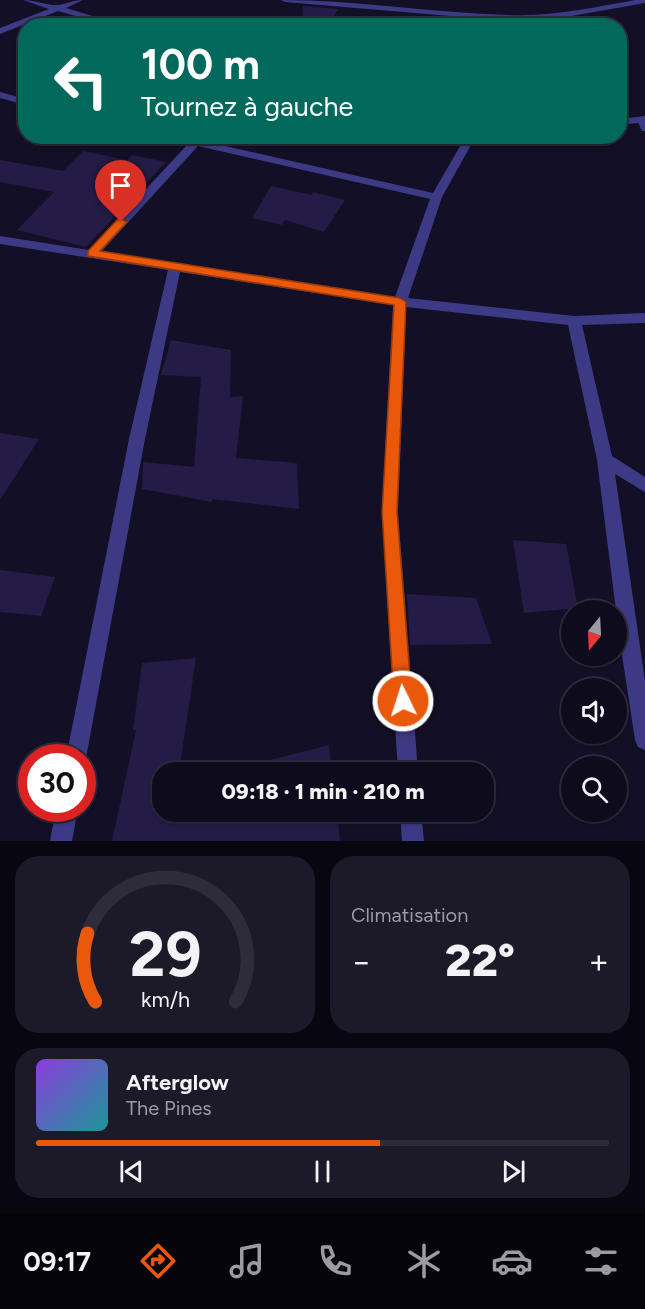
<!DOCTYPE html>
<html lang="fr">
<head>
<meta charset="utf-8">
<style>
	body { margin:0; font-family:Figtree,sans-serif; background:#1c1929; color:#f1f3f6; height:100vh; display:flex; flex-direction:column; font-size:22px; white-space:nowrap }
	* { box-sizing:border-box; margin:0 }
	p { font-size:20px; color:#9b9ba3 }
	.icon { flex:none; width:33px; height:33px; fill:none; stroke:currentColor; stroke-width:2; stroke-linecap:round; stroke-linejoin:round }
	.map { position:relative; height:841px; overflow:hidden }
	.details { display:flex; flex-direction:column; gap:15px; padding:15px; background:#08060f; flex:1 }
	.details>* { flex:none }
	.hud { position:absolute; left:18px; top:18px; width:609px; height:126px; border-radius:24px; box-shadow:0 2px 4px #0004,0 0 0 2px #2e2b3b; background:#00695c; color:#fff; overflow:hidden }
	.needle { width:39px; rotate:198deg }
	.buttons { position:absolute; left:561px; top:600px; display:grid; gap:12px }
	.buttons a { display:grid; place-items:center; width:66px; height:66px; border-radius:50%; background:#0e0b1c; box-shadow:0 2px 4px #0004,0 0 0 2px #2e2b3b; font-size:30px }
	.speed { position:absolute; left:18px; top:744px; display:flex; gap:12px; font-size:30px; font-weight:700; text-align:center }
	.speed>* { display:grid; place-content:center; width:78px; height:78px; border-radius:50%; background:#0e0b1c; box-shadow:0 2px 4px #0004,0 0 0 2px #2e2b3b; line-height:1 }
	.speed .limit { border:9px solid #d22; background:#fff; color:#111 }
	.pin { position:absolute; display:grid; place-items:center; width:51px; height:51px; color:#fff; margin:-62px -26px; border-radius:50% 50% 50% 0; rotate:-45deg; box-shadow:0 0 6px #0007 }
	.pin .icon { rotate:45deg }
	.me { position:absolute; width:66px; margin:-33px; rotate:356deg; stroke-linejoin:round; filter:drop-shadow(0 0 4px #0008) }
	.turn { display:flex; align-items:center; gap:21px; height:126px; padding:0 24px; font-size:27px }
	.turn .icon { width:78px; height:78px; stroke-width:2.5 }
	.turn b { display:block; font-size:42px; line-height:51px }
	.big { font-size:45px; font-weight:800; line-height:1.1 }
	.details .tile { flex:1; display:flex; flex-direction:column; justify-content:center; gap:9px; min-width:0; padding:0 21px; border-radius:24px; background:#1c1929 }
	.details .dial { align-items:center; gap:0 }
	.dial svg { height:156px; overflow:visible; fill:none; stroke:#2e2b3b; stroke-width:7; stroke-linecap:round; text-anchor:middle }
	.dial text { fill:#f1f3f6; stroke:none }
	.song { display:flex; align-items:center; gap:18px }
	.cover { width:72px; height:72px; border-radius:9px; background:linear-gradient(135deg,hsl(270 70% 55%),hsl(180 70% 35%)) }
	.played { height:6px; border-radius:3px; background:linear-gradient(90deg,#ea580c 60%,#2e2b3b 60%) }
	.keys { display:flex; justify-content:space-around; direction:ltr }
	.heat { display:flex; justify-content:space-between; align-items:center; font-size:33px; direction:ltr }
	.details .tiles { flex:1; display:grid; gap:15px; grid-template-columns:1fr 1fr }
	.tile:last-child { grid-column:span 2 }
	.trip { position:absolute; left:152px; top:762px; width:342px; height:60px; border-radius:24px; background:#0e0b1c; box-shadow:0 2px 4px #0004,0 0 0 2px #2e2b3b; font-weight:800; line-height:60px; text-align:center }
	.tabs { display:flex; height:96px; justify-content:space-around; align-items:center; background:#06040b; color:#9b9ba3 }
	.tabs .icon { width:42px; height:42px }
	.tabs .active { color:#ea580c }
	.tabs b { font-size:27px; color:#f1f3f6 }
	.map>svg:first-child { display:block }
	.building { fill:#241b47 }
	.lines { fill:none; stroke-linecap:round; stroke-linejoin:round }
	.lane { fill:#3d3a85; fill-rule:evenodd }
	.street { fill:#3d3a85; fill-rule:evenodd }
	.route { fill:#ea580c; stroke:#983908; stroke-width:1.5 }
</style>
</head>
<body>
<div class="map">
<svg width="645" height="841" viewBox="0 0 645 841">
	<rect width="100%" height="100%" fill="#130f26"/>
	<g class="building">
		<polygon points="303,6 339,9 326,26 302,26"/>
		<polygon points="83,151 127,160 132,155 166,162 86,247 17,230 54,192 0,182 0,160 63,171"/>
		<polygon points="271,186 312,195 313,192 345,200 324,232 285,220 282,225 252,218"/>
		<polygon points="171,340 231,350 230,397 243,396 236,458 297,463 299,509 212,499 212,502 142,489 143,462 194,467 201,377 161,375"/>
		<polygon points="0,433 39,439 0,500"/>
		<polygon points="513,540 566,544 578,608 524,613"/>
		<polygon points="0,570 55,577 41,616 0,612"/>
		<polygon points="407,594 476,598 492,644 410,645"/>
		<polygon points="196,658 179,772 162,772 162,812 337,812 340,841 112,841 136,730 133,730 142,663"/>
		<polygon points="329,745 332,772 223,772"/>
	</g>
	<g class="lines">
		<polygon class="lane" points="638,118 645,120 645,131 642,131 637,120"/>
		<g class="street">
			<path d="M 23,0 C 34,0 49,6 58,5 C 67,4 73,0 83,0 L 66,8 L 126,26 L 111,26 L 58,11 L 0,34 L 0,28 L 49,9 Z"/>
			<path d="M 281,0 C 357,0 433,13 509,15 C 552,17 594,7 636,0 L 645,0 L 645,3 L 549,20 L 510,21 L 285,2 Z"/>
			<polygon points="0,92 26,99 26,105 0,98"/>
			<polygon points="645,116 645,122 620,125 620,119"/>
			<path d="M 161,136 L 193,139 L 201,136 L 204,139 L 203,141 L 433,193 L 466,136 L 476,136 L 442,197 L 408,298 L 574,316 L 645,313 L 645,323 L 582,325 L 612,456 L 645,477 L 645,492 L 615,474 L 645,681 L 645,750 L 638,747 L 635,740 L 620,642 L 597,460 L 568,325 L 406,307 L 398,512 L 418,772 L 398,772 L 382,512 L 393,305 L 180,272 L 145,439 L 86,758 L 82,766 L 82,758 L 66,758 L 129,439 L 168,270 L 0,244 L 0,236 L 89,250 L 188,144 ZM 198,146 L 430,199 L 395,297 L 101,252 Z"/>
			<polygon points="56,808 78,808 72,841 50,841"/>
			<polygon points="400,812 421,812 424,841 402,841"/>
		</g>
	</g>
	<polygon class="route" points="121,219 127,222 100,251 400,298 406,302 397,512 412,701 409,708 403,710 397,708 394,701 382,512 394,305 88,256 88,251 117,220"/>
</svg>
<div class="buttons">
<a><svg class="needle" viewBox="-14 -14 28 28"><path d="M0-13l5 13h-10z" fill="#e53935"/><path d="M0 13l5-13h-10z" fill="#9b9ba3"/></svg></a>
<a><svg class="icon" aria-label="sound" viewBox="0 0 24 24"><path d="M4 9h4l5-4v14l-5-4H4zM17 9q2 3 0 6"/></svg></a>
<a><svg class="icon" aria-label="search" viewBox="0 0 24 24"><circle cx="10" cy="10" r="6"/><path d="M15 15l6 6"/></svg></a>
</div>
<div class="speed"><div class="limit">30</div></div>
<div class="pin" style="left:121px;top:222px;background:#d93025"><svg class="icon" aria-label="arrive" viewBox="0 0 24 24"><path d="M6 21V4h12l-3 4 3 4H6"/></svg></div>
<svg class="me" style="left:403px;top:701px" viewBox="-20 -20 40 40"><circle r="17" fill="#ea580c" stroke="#fff" stroke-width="3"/><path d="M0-11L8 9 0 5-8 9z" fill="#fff"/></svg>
<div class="trip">09:18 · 1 min · 210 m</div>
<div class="hud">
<div class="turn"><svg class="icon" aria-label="left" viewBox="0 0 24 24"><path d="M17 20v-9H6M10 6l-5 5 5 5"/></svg><div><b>100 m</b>Tournez à gauche</div></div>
</div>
</div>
<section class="details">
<div class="tiles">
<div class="tile dial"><svg viewBox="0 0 100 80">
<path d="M14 69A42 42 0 1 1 86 69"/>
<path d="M14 69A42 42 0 0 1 10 34" stroke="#ea580c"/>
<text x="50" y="56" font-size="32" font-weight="700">29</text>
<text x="50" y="72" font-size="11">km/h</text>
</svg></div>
<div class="tile"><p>Climatisation</p>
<div class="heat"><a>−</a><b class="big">22°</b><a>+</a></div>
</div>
<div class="tile">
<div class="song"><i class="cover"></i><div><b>Afterglow</b><p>The Pines</p></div></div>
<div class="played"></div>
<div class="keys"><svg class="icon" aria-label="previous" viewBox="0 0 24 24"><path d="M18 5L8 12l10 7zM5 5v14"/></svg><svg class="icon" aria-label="pause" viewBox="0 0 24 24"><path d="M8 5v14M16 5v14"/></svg><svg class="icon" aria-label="next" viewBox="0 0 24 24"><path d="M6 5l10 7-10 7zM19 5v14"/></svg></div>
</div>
</div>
</section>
<nav class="tabs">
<b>09:17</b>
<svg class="icon active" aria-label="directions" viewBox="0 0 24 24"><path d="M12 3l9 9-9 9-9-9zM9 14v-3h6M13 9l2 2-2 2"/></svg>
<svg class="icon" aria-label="music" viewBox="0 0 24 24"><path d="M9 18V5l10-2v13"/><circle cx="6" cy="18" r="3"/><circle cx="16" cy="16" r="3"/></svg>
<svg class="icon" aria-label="phone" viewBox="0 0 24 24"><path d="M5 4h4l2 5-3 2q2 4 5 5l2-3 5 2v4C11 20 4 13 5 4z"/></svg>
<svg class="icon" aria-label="climate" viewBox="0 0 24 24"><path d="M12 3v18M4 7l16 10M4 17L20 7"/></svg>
<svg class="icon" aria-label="car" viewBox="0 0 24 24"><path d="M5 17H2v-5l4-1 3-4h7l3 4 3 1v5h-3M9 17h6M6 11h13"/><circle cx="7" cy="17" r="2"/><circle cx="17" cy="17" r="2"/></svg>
<svg class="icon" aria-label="filters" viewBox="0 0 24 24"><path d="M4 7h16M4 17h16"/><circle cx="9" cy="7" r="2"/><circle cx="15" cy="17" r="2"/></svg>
</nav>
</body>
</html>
